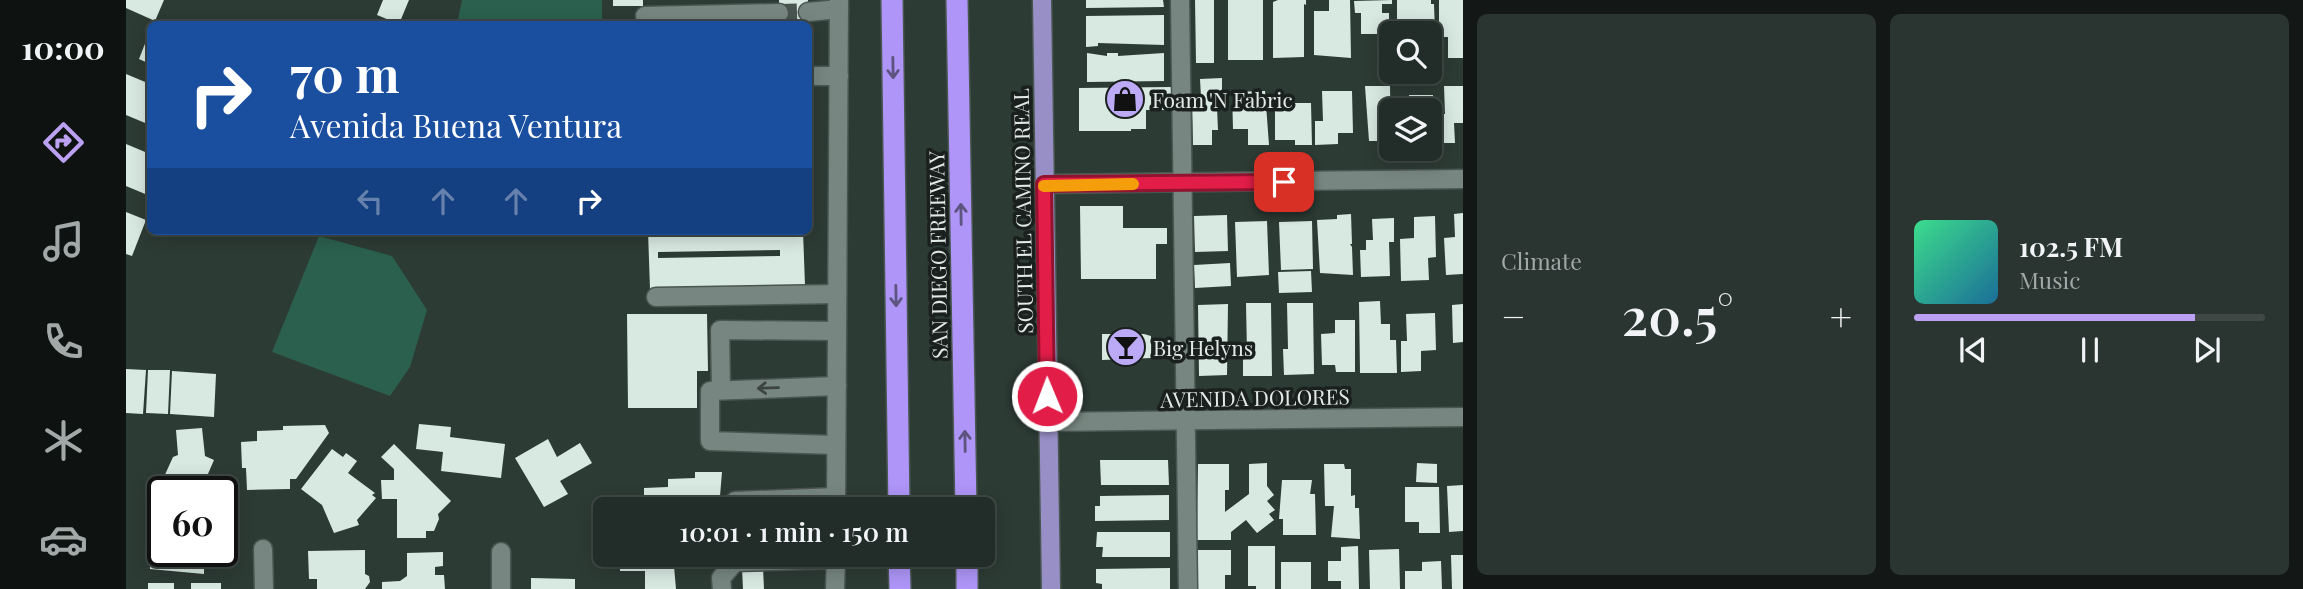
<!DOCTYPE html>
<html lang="en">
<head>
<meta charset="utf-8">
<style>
	body { margin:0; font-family:"Playfair Display",serif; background:#2a3430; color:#f1f3f6; height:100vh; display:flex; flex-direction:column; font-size:26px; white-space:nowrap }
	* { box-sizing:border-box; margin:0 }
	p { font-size:23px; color:#a2a7a8 }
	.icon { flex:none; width:38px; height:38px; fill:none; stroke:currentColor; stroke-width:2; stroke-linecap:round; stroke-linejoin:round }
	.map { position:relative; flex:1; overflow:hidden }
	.sheet { display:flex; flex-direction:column; gap:14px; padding:14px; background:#131816; width:840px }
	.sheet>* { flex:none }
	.banner { position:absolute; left:21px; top:21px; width:665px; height:214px; border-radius:10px; box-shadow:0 4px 18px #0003,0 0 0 2px #3f4845; background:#1a4fa0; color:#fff; overflow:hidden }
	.buttons { position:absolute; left:1253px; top:21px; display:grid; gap:14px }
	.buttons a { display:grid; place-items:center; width:63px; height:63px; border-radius:10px; background:#222c28; box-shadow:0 4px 18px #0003,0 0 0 2px #3f4845; font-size:35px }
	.speed { position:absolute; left:21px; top:476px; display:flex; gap:14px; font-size:35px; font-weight:700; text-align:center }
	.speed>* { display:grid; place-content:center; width:91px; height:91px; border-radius:50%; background:#222c28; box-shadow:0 4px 18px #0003,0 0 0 2px #3f4845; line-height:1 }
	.speed .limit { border:4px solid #111; border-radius:10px; background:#fff; color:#111 }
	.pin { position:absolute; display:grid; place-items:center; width:60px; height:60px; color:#fff; margin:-30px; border-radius:14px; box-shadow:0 4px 10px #0006 }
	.me { position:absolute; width:77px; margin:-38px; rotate:359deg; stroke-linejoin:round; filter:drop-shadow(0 0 5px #0008) }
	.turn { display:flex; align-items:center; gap:24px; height:147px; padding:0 28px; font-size:32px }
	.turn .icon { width:91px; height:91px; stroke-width:2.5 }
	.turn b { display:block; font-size:49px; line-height:60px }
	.lanes { display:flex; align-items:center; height:66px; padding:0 28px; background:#0003; justify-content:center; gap:35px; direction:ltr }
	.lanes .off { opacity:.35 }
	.big { font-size:52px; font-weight:600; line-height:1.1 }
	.sheet .widget { flex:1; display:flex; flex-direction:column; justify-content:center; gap:10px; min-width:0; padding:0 24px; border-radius:10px; background:#2a3430 }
	.song { display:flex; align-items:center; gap:21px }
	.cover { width:84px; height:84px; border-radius:10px; background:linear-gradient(135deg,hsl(150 70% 55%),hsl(200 70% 35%)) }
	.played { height:7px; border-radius:4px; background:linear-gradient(90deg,#bca0f2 80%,#3f4845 80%) }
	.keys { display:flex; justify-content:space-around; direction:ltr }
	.heat { display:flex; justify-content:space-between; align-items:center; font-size:38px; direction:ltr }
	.sheet .tiles { flex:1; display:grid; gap:14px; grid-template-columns:repeat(2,1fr) }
	.trip { position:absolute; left:467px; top:497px; width:402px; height:70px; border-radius:10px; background:#222c28; box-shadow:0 4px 18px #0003,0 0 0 2px #3f4845; font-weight:600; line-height:70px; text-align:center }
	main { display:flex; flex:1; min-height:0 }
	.tabs { display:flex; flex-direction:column; width:126px; justify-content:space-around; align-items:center; background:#0e1210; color:#a2a7a8 }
	.tabs .icon { width:49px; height:49px }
	.tabs .current { color:#bca0f2 }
	.tabs b { font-size:32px; color:#f1f3f6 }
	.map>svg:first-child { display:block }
	.green { fill:#2b604e }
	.building { fill:#d8e9e2; fill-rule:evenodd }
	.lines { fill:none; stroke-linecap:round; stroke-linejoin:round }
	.minor-tunnel { stroke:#485550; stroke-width:18; stroke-dasharray:18 9; stroke-linecap:butt }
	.minor-casing { stroke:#4a5652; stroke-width:21 }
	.major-casing { stroke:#4a5652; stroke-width:21 }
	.highway-casing { stroke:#4a5652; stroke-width:24 }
	.minor { stroke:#778680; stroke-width:18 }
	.major { stroke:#988fc7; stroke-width:18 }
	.highway { stroke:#ae95f7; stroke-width:21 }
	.oneway { stroke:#5d5580 }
	.oneway2 { stroke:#3b4440 }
	.route-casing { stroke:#92132f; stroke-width:18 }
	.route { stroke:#e11d48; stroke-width:12 }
	.slow { stroke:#f59e0b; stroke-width:12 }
	.labels { text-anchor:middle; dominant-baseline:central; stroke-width:7; stroke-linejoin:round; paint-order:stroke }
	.poi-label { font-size:21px; fill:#e2eae7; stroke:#1a201e; text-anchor:start }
	.street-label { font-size:21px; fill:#e2eae7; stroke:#1a201e }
</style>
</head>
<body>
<main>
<nav class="tabs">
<b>10:00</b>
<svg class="icon current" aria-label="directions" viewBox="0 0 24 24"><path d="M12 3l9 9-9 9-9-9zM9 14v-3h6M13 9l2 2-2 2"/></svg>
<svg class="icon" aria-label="music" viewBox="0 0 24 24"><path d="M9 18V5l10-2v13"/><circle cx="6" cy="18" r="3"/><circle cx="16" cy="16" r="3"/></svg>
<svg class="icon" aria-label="phone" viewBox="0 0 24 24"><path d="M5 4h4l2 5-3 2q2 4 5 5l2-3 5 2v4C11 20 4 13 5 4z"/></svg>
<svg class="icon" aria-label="climate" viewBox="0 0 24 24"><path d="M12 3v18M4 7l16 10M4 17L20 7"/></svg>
<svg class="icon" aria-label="car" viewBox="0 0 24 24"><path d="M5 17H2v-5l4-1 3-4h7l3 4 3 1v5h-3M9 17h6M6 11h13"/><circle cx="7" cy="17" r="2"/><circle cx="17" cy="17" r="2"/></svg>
</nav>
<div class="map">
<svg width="1337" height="589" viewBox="0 0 1337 589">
	<rect width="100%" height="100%" fill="#2d3b35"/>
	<g class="green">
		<polygon points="336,0 476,0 476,24 331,24"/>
		<polygon points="193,236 266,256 301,310 284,367 264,396 146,352"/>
	</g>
	<g class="building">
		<polygon points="0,0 38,0 29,21 0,8"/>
		<polygon points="257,0 283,0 273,24 251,15"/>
		<rect x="487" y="0" width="30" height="6"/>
		<rect x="653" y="0" width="29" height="24"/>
		<polygon points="960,0 1037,0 1038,7 960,8"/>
		<polygon points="1069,0 1088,0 1088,63 1070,63"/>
		<rect x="1102" y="0" width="35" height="60"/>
		<polygon points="1152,0 1180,0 1180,5 1178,4 1178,57 1147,58 1147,2"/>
		<polygon points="1203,0 1224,0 1225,58 1188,55 1188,11 1203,11"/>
		<polygon points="1266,0 1266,4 1256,4 1256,13 1263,13 1263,34 1235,34 1235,13 1229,13 1228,1"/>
		<polygon points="1271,0 1305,0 1305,4 1308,4 1309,33 1271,33"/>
		<polygon points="1313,0 1337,0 1337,58 1322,58 1322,37 1313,37"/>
		<polygon points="1038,15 1038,45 972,43 972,46 960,47 960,16"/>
		<polygon points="24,31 24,64 13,59"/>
		<polygon points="961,53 981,56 981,53 992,53 992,56 1038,53 1038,81 961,82"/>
		<polygon points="0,74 24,84 24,125 0,115"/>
		<polygon points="1096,78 1096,107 1091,107 1092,130 1086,130 1086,145 1067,145 1066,97 1075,97 1074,79"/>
		<polygon points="1239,86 1264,86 1265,141 1243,141"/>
		<polygon points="1318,86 1337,86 1337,123 1328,123 1329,143 1312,143 1312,114 1319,114"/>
		<polygon points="1045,87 1045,110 1020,110 1020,129 1005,129 1005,131 953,131 953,88"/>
		<polygon points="1139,91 1143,145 1122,145 1122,129 1107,129 1106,92"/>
		<polygon points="1196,91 1226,91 1227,133 1212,133 1212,144 1189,145 1189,121 1197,121"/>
		<polygon points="1283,95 1307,95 1308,142 1304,142 1304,110 1284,110"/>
		<polygon points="1149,103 1185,103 1186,145 1169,145 1169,140 1149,140"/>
		<polygon points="0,144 24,154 24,196 0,186"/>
		<polygon points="954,206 997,206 997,228 1041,228 1041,244 1030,244 1030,279 955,279"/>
		<polygon points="0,212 20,220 6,256 0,254"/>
		<polygon points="1337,213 1337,274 1320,275 1318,238 1329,237 1328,214"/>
		<polygon points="1225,214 1226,244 1224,244 1226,247 1227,275 1194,273 1191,220 1211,219 1211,215"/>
		<polygon points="1101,215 1102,251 1069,252 1068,216"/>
		<polygon points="1309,216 1310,257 1302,258 1303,280 1275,281 1274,239 1288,238 1288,217"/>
		<polygon points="1268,218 1268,242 1263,242 1264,276 1235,277 1234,250 1240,250 1240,240 1247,240 1246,219"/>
		<polygon points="1141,221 1143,275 1111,277 1109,222"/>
		<polygon points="1186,221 1187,269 1155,270 1153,222"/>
		<path d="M 522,231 L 677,231 L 679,285 L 524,289 ZM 654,250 L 654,256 L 532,258 L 532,252 Z"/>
		<polygon points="1104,263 1105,286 1069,288 1068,265"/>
		<polygon points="1185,271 1186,292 1153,293 1152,272"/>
		<polygon points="1254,301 1255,324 1264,324 1264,340 1270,340 1271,373 1234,373 1233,302"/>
		<polygon points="1120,303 1145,303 1146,376 1117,376 1117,354 1121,354"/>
		<polygon points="1161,303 1187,303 1188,374 1158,375 1157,349 1162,349"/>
		<polygon points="1102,304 1101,375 1073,376 1072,305"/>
		<polygon points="1337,304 1337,342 1327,343 1326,305"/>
		<polygon points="1309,313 1310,350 1295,351 1295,371 1275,372 1275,341 1281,341 1280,314"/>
		<polygon points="501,314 581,314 582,371 571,371 571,408 502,408"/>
		<polygon points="1209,320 1229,320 1229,372 1210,372 1209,365 1196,365 1195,334 1209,333"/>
		<polygon points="976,334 1018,334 1025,336 1025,358 976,360"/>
		<polygon points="0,369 20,370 17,414 0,413"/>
		<polygon points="22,370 44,370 42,414 20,413"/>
		<polygon points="46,371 90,374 88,417 44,414"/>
		<polygon points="293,424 325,427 324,437 379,444 375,478 315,471 317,452 290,449"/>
		<polygon points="199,425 203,433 170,479 164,479 164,489 121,490 120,468 116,468 115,442 131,441 131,431 157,430 157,426"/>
		<polygon points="76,428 79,456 88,460 75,490 79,492 36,492 41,481 37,479 47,457 52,455 50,430"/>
		<polygon points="422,439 431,457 454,443 466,463 434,481 442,494 418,507 389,458"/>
		<polygon points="268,444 325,501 312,514 313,519 308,531 300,531 300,538 271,538 271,499 256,499 255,480 268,480 268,469 255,457"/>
		<polygon points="206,449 217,457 220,453 231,461 222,473 249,493 246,495 250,498 231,520 233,525 208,533 196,505 175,489"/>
		<polygon points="974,460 1042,460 1043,485 975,485"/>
		<polygon points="1141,463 1141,486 1148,495 1141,501 1149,510 1143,514 1148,520 1131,533 1120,520 1105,532 1105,540 1071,540 1072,464 1103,464 1103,490 1099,490 1099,512 1123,494 1123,464"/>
		<polygon points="1291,463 1311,464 1311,483 1290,482"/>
		<polygon points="1198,464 1218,464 1219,469 1225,469 1225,496 1229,495 1229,508 1233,508 1234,539 1205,537 1208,506 1199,506"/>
		<polygon points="569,472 596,472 594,496 588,496 588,500 570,500 570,509 493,509 493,495 518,495 518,488 542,487 542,479 569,478"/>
		<polygon points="1156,480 1186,480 1184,494 1189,494 1190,535 1157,535 1157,519 1153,519"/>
		<polygon points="1337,485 1337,531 1323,532 1321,486"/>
		<polygon points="1279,487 1313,487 1314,533 1293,533 1293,522 1279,522"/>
		<polygon points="1043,495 1043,520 969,521 969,506 974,506 974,496"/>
		<polygon points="24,514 37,514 37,551 78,551 78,574 24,569"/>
		<polygon points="971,532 1044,532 1044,557 976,557 977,547 970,547"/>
		<polygon points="1122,546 1149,546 1149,589 1130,589 1130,586 1122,586"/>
		<polygon points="1232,546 1233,589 1215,589 1215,581 1202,581 1202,561 1215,561 1215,547"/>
		<polygon points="1273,549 1274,589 1244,589 1243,550"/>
		<polygon points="239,550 239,574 243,576 244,582 239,589 191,589 191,579 183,579 182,551"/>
		<polygon points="1072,550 1105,550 1105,575 1099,575 1099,589 1072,589"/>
		<polygon points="317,552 317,566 309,567 309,575 318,575 319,589 256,589 256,582 274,581 281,576 281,553"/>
		<polygon points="494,555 547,555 550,589 519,589 519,571 494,571"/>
		<polygon points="1325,555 1337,555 1337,589 1326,589"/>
		<polygon points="1315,561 1316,589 1279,589 1279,571 1296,571 1296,562"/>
		<rect x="1155" y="562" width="30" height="27"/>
		<polygon points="616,568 637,568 638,589 617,589"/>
		<polygon points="1044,568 1044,589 976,589 976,584 970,583 970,569"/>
		<polygon points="405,578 449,579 449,589 405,589"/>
		<rect x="22" y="583" width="26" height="6"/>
		<rect x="65" y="583" width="30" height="6"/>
	</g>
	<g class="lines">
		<polyline class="minor-tunnel" points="653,13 682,12"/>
		<defs>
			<g id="minor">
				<polyline points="1054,0 1062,589"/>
				<polyline points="682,12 713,9"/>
				<polyline points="519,16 653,13"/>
				<polyline points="682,76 713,76"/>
				<polyline points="918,184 1337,179"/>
				<polyline points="530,297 711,294"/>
				<polyline points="595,390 594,330 711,331"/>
				<polyline points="922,422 1337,417"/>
				<polyline points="710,445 584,441 584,391 711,386"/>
				<polyline points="609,501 710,497"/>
				<polyline points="710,509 713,0"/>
				<polyline points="137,549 138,589"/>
				<polyline points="375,589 375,552"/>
				<polyline points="596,589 595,578 609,562 710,559"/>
				<polyline points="709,589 710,555"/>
			</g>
			<polyline id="major" points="916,0 925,589"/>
			<g id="highway">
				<polyline points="766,0 773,509"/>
				<polyline points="831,0 840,509"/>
				<polyline points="773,555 774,589"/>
				<polyline points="841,555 841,589"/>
			</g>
		</defs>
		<use href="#minor" class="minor-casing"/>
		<use href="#major" class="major-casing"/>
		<use href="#highway" class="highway-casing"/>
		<use href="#minor" class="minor"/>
		<use href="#major" class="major"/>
		<use href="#highway" class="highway"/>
	</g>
	<defs><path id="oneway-shaft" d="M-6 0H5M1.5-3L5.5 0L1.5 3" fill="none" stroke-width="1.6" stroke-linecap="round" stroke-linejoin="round" transform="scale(1.75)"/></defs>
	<g class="oneway">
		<use href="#oneway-shaft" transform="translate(767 68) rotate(89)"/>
		<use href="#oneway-shaft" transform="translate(835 214) rotate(-91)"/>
		<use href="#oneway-shaft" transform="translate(770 296) rotate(89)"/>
		<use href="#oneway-shaft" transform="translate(839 441) rotate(-91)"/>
	</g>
	<use class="oneway2" href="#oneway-shaft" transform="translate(642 388) rotate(178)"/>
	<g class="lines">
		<defs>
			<polyline id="route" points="921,396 918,184 1158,182"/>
		</defs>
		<use href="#route" class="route-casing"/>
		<use href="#route" class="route"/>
		<polyline class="slow" points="918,186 1007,184"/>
	</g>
	<defs>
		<symbol id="shop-disc" viewBox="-11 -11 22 22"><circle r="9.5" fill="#bcaaf6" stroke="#1a201e"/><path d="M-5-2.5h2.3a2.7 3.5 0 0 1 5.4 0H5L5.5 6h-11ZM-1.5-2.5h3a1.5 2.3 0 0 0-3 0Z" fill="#111"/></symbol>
		<symbol id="bar-disc" viewBox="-11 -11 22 22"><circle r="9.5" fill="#bcaaf6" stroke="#1a201e"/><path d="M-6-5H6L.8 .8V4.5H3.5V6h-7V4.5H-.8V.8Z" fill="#111"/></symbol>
	</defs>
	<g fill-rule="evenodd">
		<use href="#shop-disc" x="977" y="77" width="44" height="44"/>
		<use href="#bar-disc" x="978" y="325" width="44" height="44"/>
	</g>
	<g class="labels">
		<g class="poi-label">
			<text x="1026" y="99">Foam 'N Fabric</text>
			<text x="1027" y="347">Big Helyns</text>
		</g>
		<g class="street-label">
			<text transform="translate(896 211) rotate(-91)">SOUTH EL CAMINO REAL</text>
			<text transform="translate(811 255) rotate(-91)">SAN DIEGO FREEWAY</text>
			<text transform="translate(1129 397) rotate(-1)">AVENIDA DOLORES</text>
		</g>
	</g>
</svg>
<div class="buttons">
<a><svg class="icon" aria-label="search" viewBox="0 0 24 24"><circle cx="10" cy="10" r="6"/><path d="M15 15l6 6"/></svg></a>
<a><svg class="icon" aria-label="layers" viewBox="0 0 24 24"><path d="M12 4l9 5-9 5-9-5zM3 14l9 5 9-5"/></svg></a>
</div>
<div class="speed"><div class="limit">60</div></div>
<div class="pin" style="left:1158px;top:182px;background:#d93025"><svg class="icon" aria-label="arrive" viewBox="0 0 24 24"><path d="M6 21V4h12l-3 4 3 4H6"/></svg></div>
<svg class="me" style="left:921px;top:396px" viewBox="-20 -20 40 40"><circle r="17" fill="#e11d48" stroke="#fff" stroke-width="3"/><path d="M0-11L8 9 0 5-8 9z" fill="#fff"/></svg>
<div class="trip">10:01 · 1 min · 150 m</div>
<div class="banner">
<div class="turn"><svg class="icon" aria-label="right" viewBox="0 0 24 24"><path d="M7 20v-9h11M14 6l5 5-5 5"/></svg><div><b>70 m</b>Avenida Buena Ventura</div></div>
<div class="lanes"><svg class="icon off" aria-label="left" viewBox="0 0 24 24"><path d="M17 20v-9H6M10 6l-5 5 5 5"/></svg><svg class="icon off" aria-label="ahead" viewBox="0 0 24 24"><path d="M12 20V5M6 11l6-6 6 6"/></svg><svg class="icon off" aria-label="ahead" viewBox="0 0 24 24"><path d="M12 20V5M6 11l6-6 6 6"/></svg><svg class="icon" aria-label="right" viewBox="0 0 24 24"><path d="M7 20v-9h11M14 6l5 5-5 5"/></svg></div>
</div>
</div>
<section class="sheet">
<div class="tiles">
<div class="widget"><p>Climate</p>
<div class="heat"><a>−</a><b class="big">20.5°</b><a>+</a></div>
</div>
<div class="widget">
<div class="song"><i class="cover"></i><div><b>102.5 FM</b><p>Music</p></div></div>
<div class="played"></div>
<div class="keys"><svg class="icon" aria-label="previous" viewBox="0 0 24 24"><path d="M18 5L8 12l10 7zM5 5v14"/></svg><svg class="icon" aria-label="pause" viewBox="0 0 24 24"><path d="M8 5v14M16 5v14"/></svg><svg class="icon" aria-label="next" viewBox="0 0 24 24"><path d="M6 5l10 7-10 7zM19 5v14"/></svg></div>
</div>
</div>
</section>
</main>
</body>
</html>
